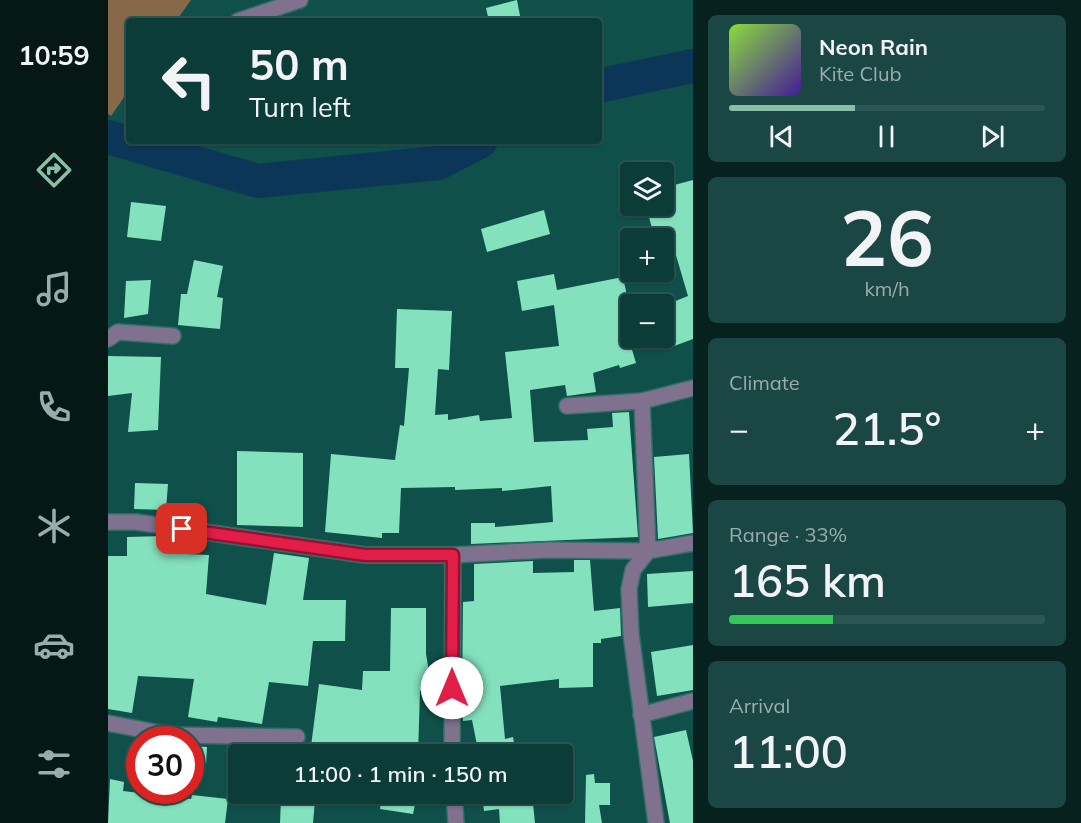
<!DOCTYPE html>
<html lang="en">
<head>
<meta charset="utf-8">
<style>
	body { margin:0; font-family:Mulish,sans-serif; background:#1a4743; color:#f1f3f6; height:100vh; display:flex; flex-direction:column; font-size:22px; white-space:nowrap }
	* { box-sizing:border-box; margin:0 }
	p { font-size:20px; color:#9aadae }
	.icon { flex:none; width:33px; height:33px; fill:none; stroke:currentColor; stroke-width:2; stroke-linecap:round; stroke-linejoin:round }
	.map { position:relative; flex:1; overflow:hidden }
	.panel { display:flex; flex-direction:column; gap:15px; padding:15px; background:#07211f; width:388px }
	.panel>* { flex:none }
	.banner { position:absolute; left:18px; top:18px; width:476px; height:126px; border-radius:6px; box-shadow:0 2px 4px #0004,0 0 0 2px #2c5653; background:#0c3c38; color:#f1f3f6; overflow:hidden }
	.controls { position:absolute; left:512px; top:162px; display:grid; gap:12px }
	.controls a { display:grid; place-items:center; width:54px; height:54px; border-radius:6px; background:#0c3c38; box-shadow:0 2px 4px #0004,0 0 0 2px #2c5653; font-size:30px }
	.speed { position:absolute; left:18px; top:726px; display:flex; gap:12px; font-size:30px; font-weight:700; text-align:center }
	.speed>* { display:grid; place-content:center; width:78px; height:78px; border-radius:50%; background:#0c3c38; box-shadow:0 2px 4px #0004,0 0 0 2px #2c5653; line-height:1 }
	.speed .limit { border:9px solid #d22; background:#fff; color:#111 }
	.pin { position:absolute; display:grid; place-items:center; width:51px; height:51px; color:#fff; margin:-26px; border-radius:12px; box-shadow:0 3px 9px #0006 }
	.me { position:absolute; width:66px; margin:-33px; rotate:0deg; stroke-linejoin:round; filter:drop-shadow(0 0 4px #0008) }
	.turn { display:flex; align-items:center; gap:21px; height:126px; padding:0 24px; font-size:27px }
	.turn .icon { width:78px; height:78px; stroke-width:2.5 }
	.turn b { display:block; font-size:42px; line-height:51px }
	.big { font-size:45px; font-weight:600; line-height:1.1 }
	.panel .widget { flex:1; display:flex; flex-direction:column; justify-content:center; gap:9px; min-width:0; padding:0 21px; border-radius:9px; background:#1a4743 }
	.panel .dial { align-items:center; gap:0 }
	.dial b { font-size:78px; line-height:1 }
	.song { display:flex; align-items:center; gap:18px }
	.cover { width:72px; height:72px; border-radius:9px; background:linear-gradient(135deg,hsl(90 70% 55%),hsl(260 70% 35%)) }
	.played { height:6px; border-radius:3px; background:linear-gradient(90deg,#8abfa5 40%,#2c5653 40%) }
	.keys { display:flex; justify-content:space-around; direction:ltr }
	.heat { display:flex; justify-content:space-between; align-items:center; font-size:33px; direction:ltr }
	.charge { height:9px; border-radius:4px; background:linear-gradient(90deg,#34c759 33%,#2c5653 0) }
	.trip { position:absolute; left:120px; top:744px; width:345px; height:60px; border-radius:6px; background:#0c3c38; box-shadow:0 2px 4px #0004,0 0 0 2px #2c5653; font-weight:600; line-height:60px; text-align:center }
	main { display:flex; flex:1; min-height:0 }
	.menu { display:flex; flex-direction:column; width:108px; justify-content:space-around; align-items:center; background:#051816; color:#9aadae }
	.menu .icon { width:42px; height:42px }
	.menu .on { color:#8abfa5 }
	.menu b { font-size:27px; color:#f1f3f6 }
	.map>svg:first-child { display:block }
	.green { fill:#876848 }
	.lines { fill:none; stroke-linecap:round; stroke-linejoin:round }
	.river { stroke:#0c3657; stroke-width:34 }
	.building { fill:#84e1bd }
	.street-casing { stroke:#316e69; stroke-width:18 }
	.street { stroke:#80728f; stroke-width:15 }
	.route-casing { stroke:#92132f; stroke-width:15 }
	.route { stroke:#e11d48; stroke-width:10 }
</style>
</head>
<body>
<main>
<nav class="menu">
<b>10:59</b>
<svg class="icon on" aria-label="directions" viewBox="0 0 24 24"><path d="M12 3l9 9-9 9-9-9zM9 14v-3h6M13 9l2 2-2 2"/></svg>
<svg class="icon" aria-label="music" viewBox="0 0 24 24"><path d="M9 18V5l10-2v13"/><circle cx="6" cy="18" r="3"/><circle cx="16" cy="16" r="3"/></svg>
<svg class="icon" aria-label="phone" viewBox="0 0 24 24"><path d="M5 4h4l2 5-3 2q2 4 5 5l2-3 5 2v4C11 20 4 13 5 4z"/></svg>
<svg class="icon" aria-label="climate" viewBox="0 0 24 24"><path d="M12 3v18M4 7l16 10M4 17L20 7"/></svg>
<svg class="icon" aria-label="car" viewBox="0 0 24 24"><path d="M5 17H2v-5l4-1 3-4h7l3 4 3 1v5h-3M9 17h6M6 11h13"/><circle cx="7" cy="17" r="2"/><circle cx="17" cy="17" r="2"/></svg>
<svg class="icon" aria-label="filters" viewBox="0 0 24 24"><path d="M4 7h16M4 17h16"/><circle cx="9" cy="7" r="2"/><circle cx="15" cy="17" r="2"/></svg>
</nav>
<div class="map">
<svg width="585" height="823" viewBox="0 0 585 823">
	<rect width="100%" height="100%" fill="#10504b"/>
	<polygon class="green" points="0,0 83,0 68,21 21,21 21,90 3,116 0,114"/>
	<g class="lines">
		<g class="river">
			<polyline points="490,86 585,66"/>
			<polyline points="0,137 150,181 330,163 373,141"/>
		</g>
	</g>
	<g class="building">
		<polygon points="409,0 413,21 381,21 378,8"/>
		<polygon points="585,180 585,339 561,348 555,331 555,306 580,296 560,228 545,232 538,206 555,206 555,188"/>
		<polygon points="23,202 58,206 53,241 19,237"/>
		<polygon points="436,210 442,234 379,252 373,229"/>
		<polygon points="86,260 115,266 109,297 115,298 112,329 70,325 73,294 79,294"/>
		<polygon points="446,274 449,290 515,277 522,310 513,313 528,363 512,368 511,365 485,373 488,392 459,396 457,385 422,390 426,442 480,440 479,429 505,427 504,413 521,412 530,537 363,544 363,523 387,523 387,527 445,522 443,486 394,491 394,488 347,490 347,487 293,488 291,533 274,533 274,538 217,532 223,454 287,460 292,425 296,426 301,368 287,368 289,309 344,311 341,370 330,369 327,415 340,414 340,420 371,415 372,421 404,418 397,352 451,346 446,305 414,311 409,281"/>
		<polygon points="43,280 40,314 16,318 18,281"/>
		<polygon points="0,356 53,357 50,430 20,432 24,393 0,396"/>
		<polygon points="129,451 195,453 195,527 129,525"/>
		<polygon points="581,454 585,533 550,539 546,457"/>
		<polygon points="27,483 60,484 58,510 26,509"/>
		<polygon points="57,536 78,539 77,554 101,555 98,594 158,605 166,553 201,558 195,600 238,600 237,641 205,641 200,686 161,682 154,724 110,717 109,722 80,717 86,679 30,676 24,713 0,709 0,556 19,556 19,537"/>
		<polygon points="466,560 482,560 486,611 512,608 513,636 493,639 493,643 485,643 485,687 451,688 451,679 392,686 397,739 405,737 408,754 357,754 356,748 369,745 364,720 355,721 354,706 355,602 366,601 366,564 425,561 425,573 466,572"/>
		<polygon points="585,571 585,603 540,607 539,574"/>
		<polygon points="283,608 318,608 318,654 324,689 312,691 310,754 247,751 247,754 202,754 211,684 254,690 255,671 282,671"/>
		<polygon points="585,645 585,690 549,696 543,652"/>
		<polygon points="578,730 585,761 585,823 562,823 546,737"/>
		<polygon points="82,746 99,747 98,765 82,765"/>
		<polygon points="486,774 487,783 502,783 502,805 491,805 494,823 477,823 478,775"/>
		<polygon points="2,779 16,782 15,791 83,799 84,795 120,799 117,823 0,823"/>
		<polygon points="274,794 309,794 305,814 272,809"/>
		<polygon points="374,794 424,794 427,823 392,823 391,809 376,811"/>
		<polygon points="173,799 207,800 205,823 172,823"/>
	</g>
	<g class="lines">
		<defs>
			<g id="street">
				<polyline points="130,21 192,0"/>
				<polyline points="0,339 10,332 65,336"/>
				<polyline points="534,401 540,551 525,570 521,589 523,634 548,823"/>
				<polyline points="459,406 534,401 585,388"/>
				<polyline points="0,522 28,522 257,555 345,555 440,550 540,551 585,543"/>
				<polyline points="533,715 585,701"/>
				<polyline points="0,723 62,735 189,737"/>
				<polyline points="344,754 345,555"/>
				<polyline points="346,794 348,823"/>
			</g>
		</defs>
		<use href="#street" class="street-casing"/>
		<use href="#street" class="street"/>
	</g>
	<g class="lines">
		<defs>
			<polyline id="route" points="74,529 257,555 345,555 344,688"/>
		</defs>
		<use href="#route" class="route-casing"/>
		<use href="#route" class="route"/>
	</g>
</svg>
<div class="controls">
<a><svg class="icon" aria-label="layers" viewBox="0 0 24 24"><path d="M12 4l9 5-9 5-9-5zM3 14l9 5 9-5"/></svg></a>
<a>+</a>
<a>−</a>
</div>
<div class="speed"><div class="limit">30</div></div>
<div class="pin" style="left:74px;top:529px;background:#d93025"><svg class="icon" aria-label="arrive" viewBox="0 0 24 24"><path d="M6 21V4h12l-3 4 3 4H6"/></svg></div>
<svg class="me" style="left:344px;top:688px" viewBox="-20 -20 40 40"><circle r="19" fill="#fff"/><path d="M0-13L10 11 0 6-10 11z" fill="#e11d48"/></svg>
<div class="trip">11:00 · 1 min · 150 m</div>
<div class="banner">
<div class="turn"><svg class="icon" aria-label="left" viewBox="0 0 24 24"><path d="M17 20v-9H6M10 6l-5 5 5 5"/></svg><div><b>50 m</b>Turn left</div></div>
</div>
</div>
<section class="panel">
<div class="widget">
<div class="song"><i class="cover"></i><div><b>Neon Rain</b><p>Kite Club</p></div></div>
<div class="played"></div>
<div class="keys"><svg class="icon" aria-label="previous" viewBox="0 0 24 24"><path d="M18 5L8 12l10 7zM5 5v14"/></svg><svg class="icon" aria-label="pause" viewBox="0 0 24 24"><path d="M8 5v14M16 5v14"/></svg><svg class="icon" aria-label="next" viewBox="0 0 24 24"><path d="M6 5l10 7-10 7zM19 5v14"/></svg></div>
</div>
<div class="widget dial"><b>26</b><p>km/h</p></div>
<div class="widget"><p>Climate</p>
<div class="heat"><a>−</a><b class="big">21.5°</b><a>+</a></div>
</div>
<div class="widget"><p>Range · 33%</p><b class="big">165 km</b><div class="charge"></div></div>
<div class="widget"><p>Arrival</p><b class="big">11:00</b></div>
</section>
</main>
</body>
</html>
